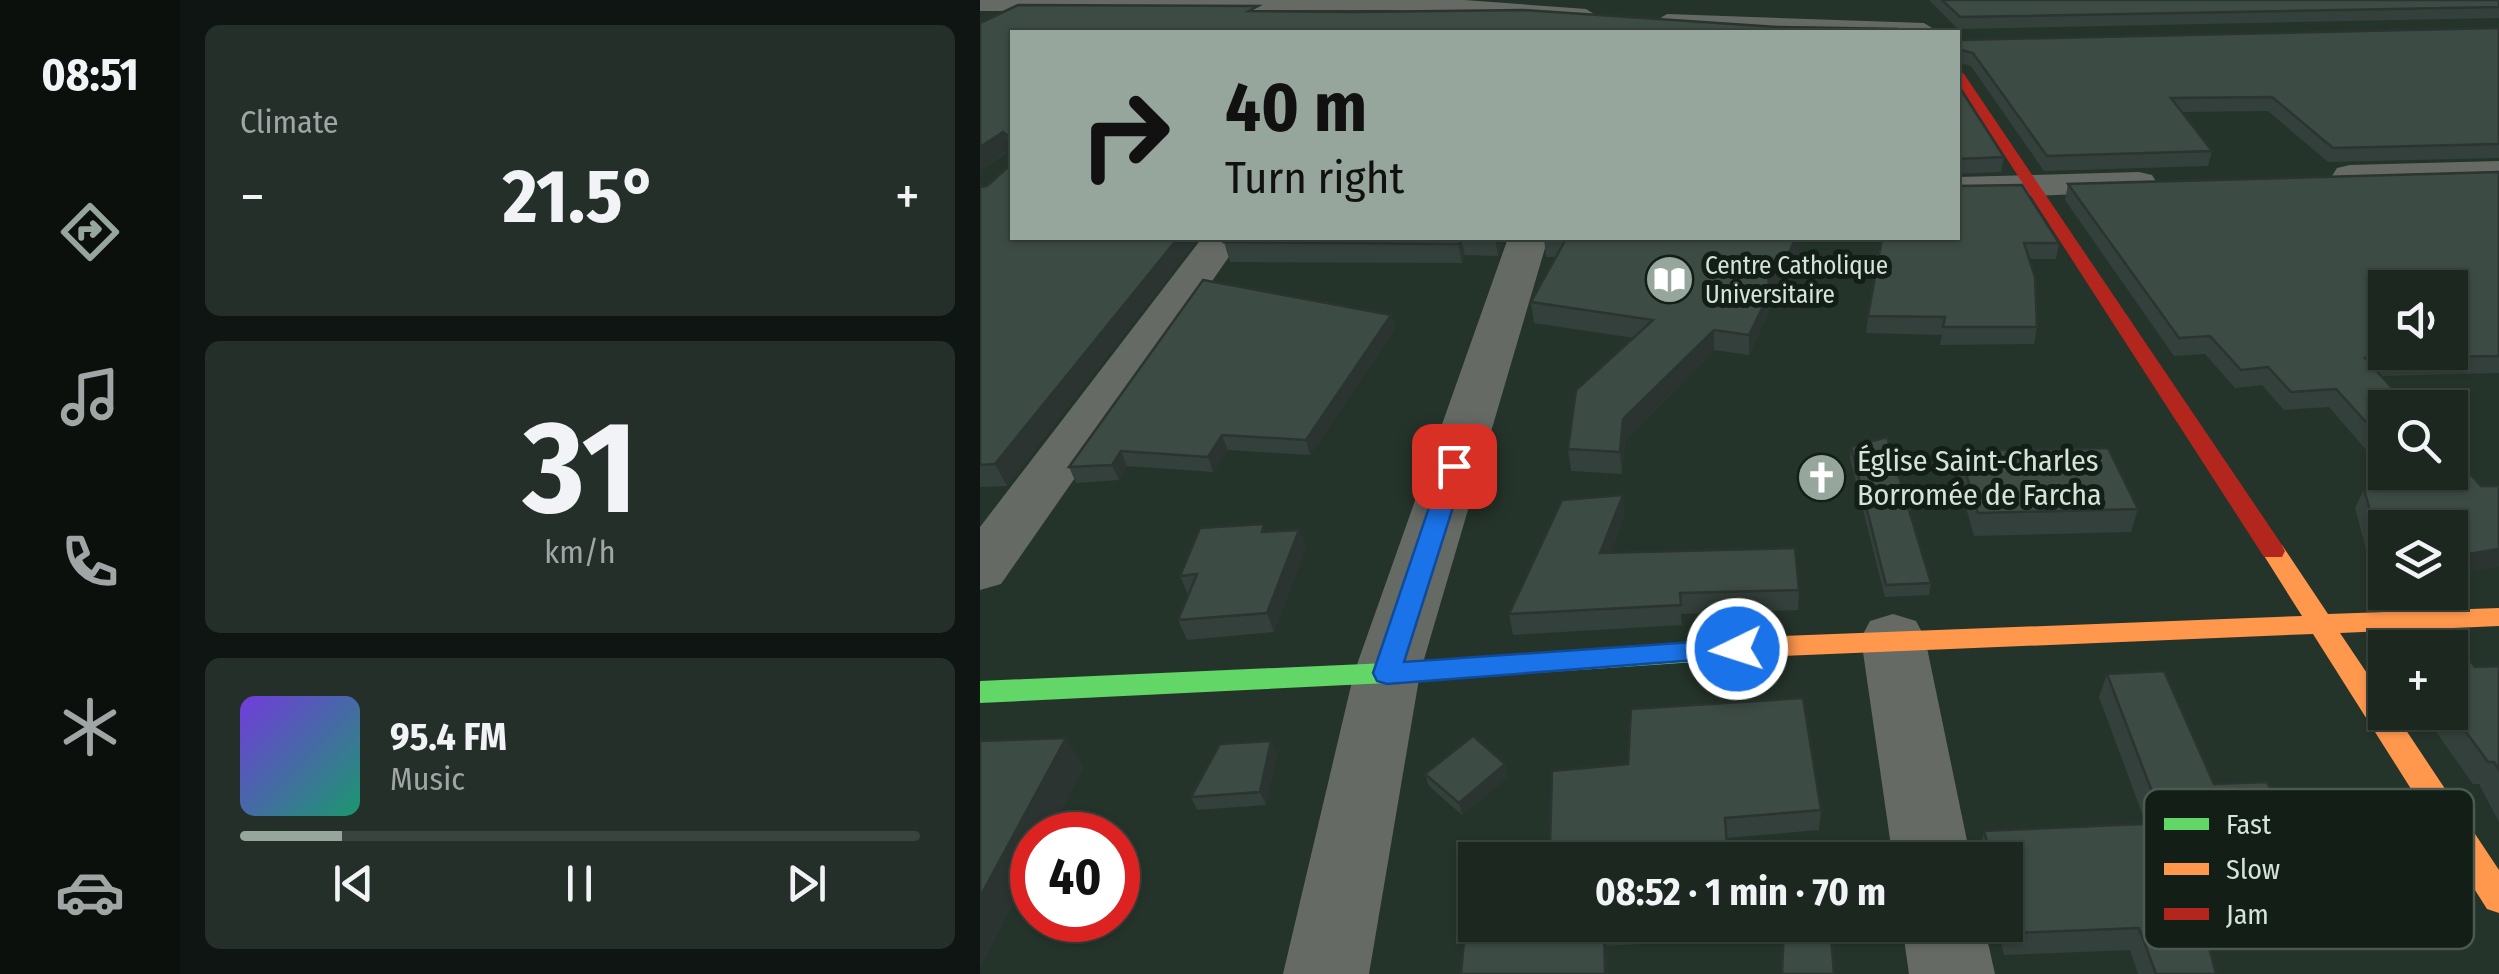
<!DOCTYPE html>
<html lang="en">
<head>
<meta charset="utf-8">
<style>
	body { margin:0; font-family:"Fira Sans Condensed",sans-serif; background:#252f29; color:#f1f3f6; height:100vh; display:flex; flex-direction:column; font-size:38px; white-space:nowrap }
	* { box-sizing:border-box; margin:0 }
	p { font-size:32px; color:#a0a5a5 }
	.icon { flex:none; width:55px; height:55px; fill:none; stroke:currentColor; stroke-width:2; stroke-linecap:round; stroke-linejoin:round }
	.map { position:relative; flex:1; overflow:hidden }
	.drawer { display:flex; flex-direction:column; gap:25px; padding:25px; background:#0f1512; width:800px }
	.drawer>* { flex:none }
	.banner { position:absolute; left:30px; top:30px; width:950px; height:210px; border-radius:0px; box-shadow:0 2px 8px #0004,0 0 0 2px #3a443e; background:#97a69c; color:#111; overflow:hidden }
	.controls { position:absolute; left:1388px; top:270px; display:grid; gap:20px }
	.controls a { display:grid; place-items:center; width:100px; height:100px; border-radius:0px; background:#1c2720; box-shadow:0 2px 8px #0004,0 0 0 2px #3a443e; font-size:50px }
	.speed { position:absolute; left:30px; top:812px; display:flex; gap:20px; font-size:50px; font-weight:700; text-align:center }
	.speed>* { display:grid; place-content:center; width:130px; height:130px; border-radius:50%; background:#1c2720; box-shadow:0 2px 8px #0004,0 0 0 2px #3a443e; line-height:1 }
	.speed .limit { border:15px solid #d22; background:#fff; color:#111 }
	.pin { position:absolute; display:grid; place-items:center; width:85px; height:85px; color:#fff; margin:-42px; border-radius:20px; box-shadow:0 5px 15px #0006 }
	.me { position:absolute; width:110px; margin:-55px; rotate:266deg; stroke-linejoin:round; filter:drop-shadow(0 0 8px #0008) }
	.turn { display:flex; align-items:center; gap:35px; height:210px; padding:0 50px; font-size:45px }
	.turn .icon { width:130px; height:130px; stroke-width:2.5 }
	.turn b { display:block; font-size:70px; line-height:85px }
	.big { font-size:75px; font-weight:700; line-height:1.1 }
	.drawer .card { flex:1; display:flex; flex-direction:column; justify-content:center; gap:15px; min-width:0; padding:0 35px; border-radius:15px; background:#252f29 }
	.drawer .dial { align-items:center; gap:0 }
	.dial b { font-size:130px; line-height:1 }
	.song { display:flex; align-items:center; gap:30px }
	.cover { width:120px; height:120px; border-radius:15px; background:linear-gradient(135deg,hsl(260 70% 55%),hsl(160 70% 35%)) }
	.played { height:10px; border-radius:5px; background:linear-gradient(90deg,#97a69c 15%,#3a443e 15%) }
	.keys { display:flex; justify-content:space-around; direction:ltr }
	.heat { display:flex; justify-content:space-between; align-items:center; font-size:55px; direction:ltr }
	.trip { position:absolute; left:478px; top:842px; width:565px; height:100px; border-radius:0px; background:#1c2720; box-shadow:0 2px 8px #0004,0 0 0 2px #3a443e; font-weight:700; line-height:100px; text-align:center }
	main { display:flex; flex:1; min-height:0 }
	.menu { display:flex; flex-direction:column; width:180px; justify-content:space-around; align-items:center; background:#0b100d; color:#a0a5a5 }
	.menu .icon { width:70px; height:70px }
	.menu .on { color:#97a69c }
	.menu b { font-size:45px; color:#f1f3f6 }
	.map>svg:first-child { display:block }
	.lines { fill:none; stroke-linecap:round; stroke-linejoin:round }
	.street { fill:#666a65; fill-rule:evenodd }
	.fast { fill:#63d668; fill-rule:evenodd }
	.slow { fill:#ff974d; fill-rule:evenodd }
	.jam { fill:#b3261e; fill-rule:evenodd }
	.wall { fill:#34403b }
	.shaded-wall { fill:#2b3430 }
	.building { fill:#3d4b45; stroke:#2b3430; stroke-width:2.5; fill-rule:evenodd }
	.route { fill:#1a73e8; stroke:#114b97; stroke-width:2.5 }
	.labels { text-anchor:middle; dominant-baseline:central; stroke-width:10; stroke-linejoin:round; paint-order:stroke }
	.far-poi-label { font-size:25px; fill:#d5e4da; stroke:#121e16; text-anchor:start }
	.poi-label { font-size:30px; fill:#d5e4da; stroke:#121e16; text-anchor:start }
	.key { fill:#121e16; stroke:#4c5951; stroke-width:2.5 }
	.key-label { font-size:28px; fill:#d5e4da }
</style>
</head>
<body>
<main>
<nav class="menu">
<b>08:51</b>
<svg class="icon on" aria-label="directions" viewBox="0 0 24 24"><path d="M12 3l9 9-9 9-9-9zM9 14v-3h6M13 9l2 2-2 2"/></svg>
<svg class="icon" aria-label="music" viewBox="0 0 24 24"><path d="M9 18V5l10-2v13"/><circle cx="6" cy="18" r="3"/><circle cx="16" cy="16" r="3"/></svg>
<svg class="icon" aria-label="phone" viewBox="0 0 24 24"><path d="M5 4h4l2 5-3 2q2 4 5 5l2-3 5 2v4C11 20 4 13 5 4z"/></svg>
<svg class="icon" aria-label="climate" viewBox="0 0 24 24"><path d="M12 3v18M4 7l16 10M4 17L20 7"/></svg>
<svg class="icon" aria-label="car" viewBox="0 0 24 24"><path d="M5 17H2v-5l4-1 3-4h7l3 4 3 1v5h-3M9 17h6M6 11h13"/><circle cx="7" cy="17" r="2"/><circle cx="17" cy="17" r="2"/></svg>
</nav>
<section class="drawer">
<div class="card"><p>Climate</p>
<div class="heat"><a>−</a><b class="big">21.5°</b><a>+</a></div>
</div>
<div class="card dial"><b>31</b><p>km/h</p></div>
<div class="card">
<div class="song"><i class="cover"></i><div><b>95.4 FM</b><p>Music</p></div></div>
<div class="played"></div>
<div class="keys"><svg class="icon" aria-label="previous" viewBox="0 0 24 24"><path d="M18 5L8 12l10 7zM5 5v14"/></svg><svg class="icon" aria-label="pause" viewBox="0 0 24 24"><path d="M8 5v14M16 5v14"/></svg><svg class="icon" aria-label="next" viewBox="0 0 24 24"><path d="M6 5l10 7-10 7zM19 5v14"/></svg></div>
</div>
</section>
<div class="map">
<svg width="1519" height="974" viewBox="0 0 1519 974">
	<rect width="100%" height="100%" fill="#25342a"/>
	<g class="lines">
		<g class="street">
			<polygon points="0,0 484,0 606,9 619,17 606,25 412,10 0,11"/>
			<polygon points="687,14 944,23 957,31 761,32 678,28 674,22"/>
			<polygon points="1519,161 1519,183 1370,187 1357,184 1352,176 1357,168 1370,165"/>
			<polygon points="1159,172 1172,175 1177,183 1172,191 978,199 978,177"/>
			<polygon points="222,238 262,238 21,584 0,590 0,527"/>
			<polygon points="528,238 568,238 440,673 389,974 303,974 374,673"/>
			<polygon points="913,614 936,621 945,638 991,860 913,860 881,638 890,621"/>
			<polygon points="922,925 1004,925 1015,974 929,974"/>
		</g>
		<polygon class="fast" points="802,636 811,639 815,646 811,653 802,656 407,683 0,703 0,681 407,663"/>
		<polygon class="slow" points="1293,543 1302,545 1348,614 1519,608 1519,626 1360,633 1405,700 1405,712 1414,712 1519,870 1519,913 1507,909 1333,634 802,656 793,653 789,646 793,639 802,636 1322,616 1281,551"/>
		<polygon class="jam" points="978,70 984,74 1302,545 1305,551 1302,557 1284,557 978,83"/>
	</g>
	<g class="wall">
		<polygon points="949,0 1519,0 1519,18 978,29"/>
		<polygon points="279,11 797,27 917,29 917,32 32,32 27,486 0,487 0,187 7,186 27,168 28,152 0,170 0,23"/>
		<polygon points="1519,28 1519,158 1348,162 1288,111 1202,112 1232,151 1228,166 1064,171 991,66 978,62 978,36 980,40"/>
		<polygon points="978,85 1024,157 1021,172 978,174"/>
		<polygon points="1519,172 1519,373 1401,376 1405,408 1405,472 1349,407 1304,410 1282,385 1255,388 1225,354 1194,356 1085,200 1088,184"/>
		<polygon points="247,238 526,238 518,256 485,255 482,263 250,262 244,242"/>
		<polygon points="564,238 824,238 801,287 789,289 789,312 769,355 734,350 645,441 642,474 591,471 588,449 654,338 554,323 551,302 576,257 566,257"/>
		<polygon points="902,238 1079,243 1076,259 1049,259 1057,327 1054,344 960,345 962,335 886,333 888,316"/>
		<polygon points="411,315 415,329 330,455 248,450 233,472 147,466 139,480 96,483 89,467"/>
		<polygon points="871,447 951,583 949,595 905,597 870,458"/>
		<polygon points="979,451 1158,509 1151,532 994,536 976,473"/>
		<polygon points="1406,472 1470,472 1501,486 1405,528 1405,585 1396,587 1375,508 1384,489 1419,488"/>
		<polygon points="645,515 630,553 819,590 818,610 701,614 702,625 533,635 529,614"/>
		<polygon points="319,530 326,548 294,632 207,640 198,620 208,595 200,576 287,532"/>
		<polygon points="1470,663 1495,667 1519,666 1519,822 1499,784 1493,784 1442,712 1470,712"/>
		<polygon points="1127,674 1234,784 1322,854 1309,877 1276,878 1296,918 1283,940 1228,944 1236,974 1158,974 1150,950 1024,955 1017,925 1025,925 1025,860 1000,860 999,854 1004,831 1166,824 1119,697"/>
		<polygon points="297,754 286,805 217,810 211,797"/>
		<polygon points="525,764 528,777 482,815 449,786 445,774"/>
		<polygon points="572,771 841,810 839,830 747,838 748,860 540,860 538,848 570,844"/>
		<polygon points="495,925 752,925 752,939 627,946"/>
	</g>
	<g class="shaded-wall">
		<polygon points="23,132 31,149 0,170 0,147"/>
		<polygon points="198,238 219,238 27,486 15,464"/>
		<polygon points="481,238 485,255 482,263 478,244"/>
		<polygon points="515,238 526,238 518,256"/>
		<polygon points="816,238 824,238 801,287 787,289 787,269"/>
		<polygon points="790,292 789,312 769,355 769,335"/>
		<polygon points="411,315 415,329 330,455 326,440"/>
		<polygon points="734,330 734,350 645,441 642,474 640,452 643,419"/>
		<polygon points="242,435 248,450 233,472 228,457"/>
		<polygon points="141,451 147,466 139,480 132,465"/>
		<polygon points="643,495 645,515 622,573 620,553"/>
		<polygon points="319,530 326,548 294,632 287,613"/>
		<polygon points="1519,549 1519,567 1470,575 1470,557"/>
		<polygon points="1405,568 1405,585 1396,587"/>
		<polygon points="86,738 104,767 69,835 52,835 52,867 0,969 0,897"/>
		<polygon points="291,741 297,754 286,805 280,792"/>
		<polygon points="525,764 528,777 482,815 479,803"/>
		<polygon points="624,926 627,946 628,974 625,974"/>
	</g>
	<g class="building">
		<polygon points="962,0 1519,0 1519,7 980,17"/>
		<polygon points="38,5 278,6 269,11 376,12 543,10 797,27 917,29 916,32 32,32 32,238 198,238 15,464 0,465 0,187 7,186 27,168 28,136 23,132 0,147 0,23"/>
		<polygon points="1519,28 1519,144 1353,148 1292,97 1191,98 1232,151 1067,156 993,53 978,49 978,36 980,40"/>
		<polygon points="978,85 1024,157 978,159"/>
		<path d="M 1519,172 L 1519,356 L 1385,358 L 1430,408 L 1405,408 L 1405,443 L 1356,389 L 1311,392 L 1288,367 L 1261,370 L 1230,336 L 1199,338 L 1088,184 ZM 1405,288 L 1470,288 L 1470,352 L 1405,352 Z"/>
		<polygon points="1042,185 1079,243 1044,243 1055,277 1057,327 963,327 965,317 888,316 902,238 978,238 978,186"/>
		<polygon points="247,238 481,238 478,244 244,242"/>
		<polygon points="564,238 816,238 802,267 787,269 790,292 769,335 734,330 643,419 640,452 588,449 596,390 673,320 551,302 586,239"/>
		<polygon points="223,280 411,315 326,440 242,435 228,457 141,451 132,465 89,467"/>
		<polygon points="907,437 951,583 906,585 871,447"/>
		<polygon points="1128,448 1158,509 998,513 979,451"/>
		<polygon points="1470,452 1501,486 1519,486 1519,549 1470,557 1470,528 1405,528 1405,565 1384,489 1445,488 1431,472 1470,472"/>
		<polygon points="643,495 620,553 815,548 819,590 700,593 701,605 529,614 582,500"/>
		<polygon points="284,524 282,532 319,530 287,613 198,620 217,574 200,576 220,528"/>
		<polygon points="1484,653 1495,667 1519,666 1519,770 1514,762 1508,762 1470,710 1470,663"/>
		<polygon points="1184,671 1234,784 1287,782 1322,854 1265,856 1296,918 1223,924 1236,974 1176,974 1159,928 1031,933 1025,911 1025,860 1012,860 1004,831 1184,823 1127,674"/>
		<polygon points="823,698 841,810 745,818 748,860 552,860 538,848 570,844 572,771 648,764 651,709"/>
		<polygon points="493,736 525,764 479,803 445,774"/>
		<polygon points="86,738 0,897 0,741"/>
		<polygon points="291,741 280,792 211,797 240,744"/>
		<polygon points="489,887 495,887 495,925 649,925 624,926 625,974 481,974"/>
		<polygon points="804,925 850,925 854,974 802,974"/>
	</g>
	<polygon class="route" points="474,460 486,466 424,662 757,639 767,642 771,649 767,656 407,684 397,681 393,673 463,466"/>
	<defs>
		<symbol id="library-disc" viewBox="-11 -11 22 22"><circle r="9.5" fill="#97a69c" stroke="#121e16"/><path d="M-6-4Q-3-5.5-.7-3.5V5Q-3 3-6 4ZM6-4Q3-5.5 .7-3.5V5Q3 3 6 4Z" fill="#fff"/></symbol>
		<symbol id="church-disc" viewBox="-11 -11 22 22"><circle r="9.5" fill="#97a69c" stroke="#121e16"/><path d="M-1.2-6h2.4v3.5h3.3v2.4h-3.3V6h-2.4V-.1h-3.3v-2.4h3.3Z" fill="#fff"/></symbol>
	</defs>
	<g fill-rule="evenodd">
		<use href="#library-disc" x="662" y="252" width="55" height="55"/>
		<use href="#church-disc" x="814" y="450" width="55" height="55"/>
	</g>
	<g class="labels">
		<g class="far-poi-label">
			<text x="725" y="266">Centre Catholique<tspan x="725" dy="29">Universitaire</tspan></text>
		</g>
		<g class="poi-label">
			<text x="877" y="461">Église Saint-Charles<tspan x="877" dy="34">Borromée de Farcha</tspan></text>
		</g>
	</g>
	<rect x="1164" y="789" width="330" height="160" rx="15" class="key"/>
	<rect x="1184" y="818" width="45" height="12" fill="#63d668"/>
	<rect x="1184" y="863" width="45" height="12" fill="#ff974d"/>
	<rect x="1184" y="908" width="45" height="12" fill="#b3261e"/>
	<g class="key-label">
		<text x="1246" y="834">Fast</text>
		<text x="1246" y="879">Slow</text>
		<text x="1246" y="924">Jam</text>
	</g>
</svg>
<div class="controls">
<a><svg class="icon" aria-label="sound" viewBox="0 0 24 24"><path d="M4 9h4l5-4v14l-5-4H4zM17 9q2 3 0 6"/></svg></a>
<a><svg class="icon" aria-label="search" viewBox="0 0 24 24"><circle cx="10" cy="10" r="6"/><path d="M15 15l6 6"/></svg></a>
<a><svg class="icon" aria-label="layers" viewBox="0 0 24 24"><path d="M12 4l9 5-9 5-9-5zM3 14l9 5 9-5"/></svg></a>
<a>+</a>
</div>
<div class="speed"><div class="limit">40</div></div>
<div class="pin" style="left:474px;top:466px;background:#d93025"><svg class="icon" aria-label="arrive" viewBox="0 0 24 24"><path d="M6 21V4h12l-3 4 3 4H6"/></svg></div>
<svg class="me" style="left:757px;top:649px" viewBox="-20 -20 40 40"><circle r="17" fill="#1a73e8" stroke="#fff" stroke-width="3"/><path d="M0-11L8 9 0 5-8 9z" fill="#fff"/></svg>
<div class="trip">08:52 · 1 min · 70 m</div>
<div class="banner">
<div class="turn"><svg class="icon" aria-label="right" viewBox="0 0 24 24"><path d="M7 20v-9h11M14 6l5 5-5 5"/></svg><div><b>40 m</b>Turn right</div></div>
</div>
</div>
</main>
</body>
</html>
